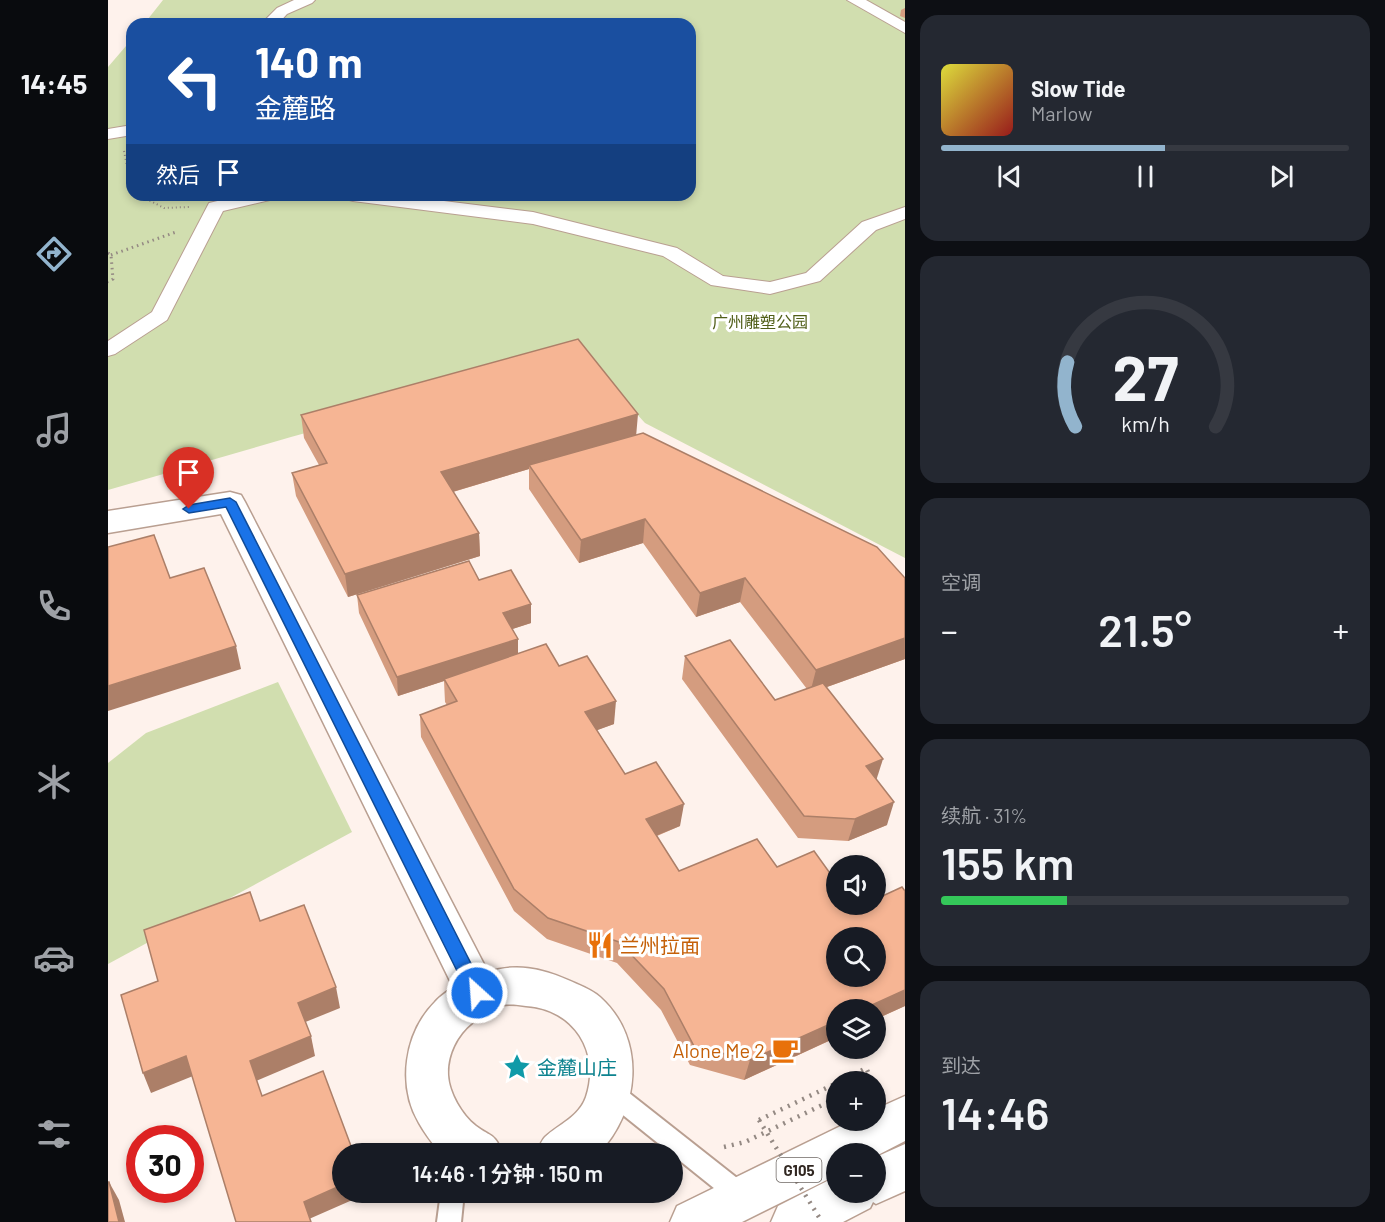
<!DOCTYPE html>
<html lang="zh">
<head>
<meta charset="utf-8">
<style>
	body { margin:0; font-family:Barlow,"Noto Sans SC",sans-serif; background:#242831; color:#f1f3f6; height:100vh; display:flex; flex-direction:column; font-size:22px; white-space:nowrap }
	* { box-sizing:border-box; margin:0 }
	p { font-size:20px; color:#9ea1a6 }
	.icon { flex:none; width:33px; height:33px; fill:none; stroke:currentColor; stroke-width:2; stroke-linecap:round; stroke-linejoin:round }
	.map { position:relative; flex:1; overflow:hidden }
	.details { display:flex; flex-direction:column; gap:15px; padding:15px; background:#0d0f14; width:480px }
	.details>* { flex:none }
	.guide { position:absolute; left:18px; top:18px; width:570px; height:183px; border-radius:18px; box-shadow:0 3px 9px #0003; background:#1a4fa0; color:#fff; overflow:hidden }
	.fabs { position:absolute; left:718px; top:855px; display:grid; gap:12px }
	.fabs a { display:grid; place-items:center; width:60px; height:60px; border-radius:50%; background:#171b24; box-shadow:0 3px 9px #0003; font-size:30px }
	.speed { position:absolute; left:18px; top:1125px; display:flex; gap:12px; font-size:30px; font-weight:700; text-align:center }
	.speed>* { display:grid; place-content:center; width:78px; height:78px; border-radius:50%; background:#171b24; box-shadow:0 3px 9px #0003; line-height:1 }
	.speed .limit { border:9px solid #d22; background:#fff; color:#111 }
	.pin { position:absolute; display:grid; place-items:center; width:51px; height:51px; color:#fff; margin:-62px -26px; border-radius:50% 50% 50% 0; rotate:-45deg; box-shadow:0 0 6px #0007 }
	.pin .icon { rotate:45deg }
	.me { position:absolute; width:66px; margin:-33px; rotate:334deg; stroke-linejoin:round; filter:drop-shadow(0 0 4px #0008) }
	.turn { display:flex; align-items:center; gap:21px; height:126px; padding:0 30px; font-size:27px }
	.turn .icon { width:78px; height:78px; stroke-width:2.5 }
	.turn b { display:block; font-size:42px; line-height:51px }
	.then { display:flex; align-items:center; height:57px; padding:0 30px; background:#0003; gap:12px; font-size:22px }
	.big { font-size:45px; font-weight:600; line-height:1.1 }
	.details .tile { flex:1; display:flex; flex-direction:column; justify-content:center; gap:9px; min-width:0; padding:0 21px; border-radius:18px; background:#242831 }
	.details .dial { align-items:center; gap:0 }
	.dial svg { height:156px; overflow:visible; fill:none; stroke:#363941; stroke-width:7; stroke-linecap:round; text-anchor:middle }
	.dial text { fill:#f1f3f6; stroke:none }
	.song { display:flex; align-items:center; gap:18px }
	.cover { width:72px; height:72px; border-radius:9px; background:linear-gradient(135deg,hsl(60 70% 55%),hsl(0 70% 35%)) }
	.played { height:6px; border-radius:3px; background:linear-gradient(90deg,#92b4cd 55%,#363941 55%) }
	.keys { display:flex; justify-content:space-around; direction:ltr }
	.heat { display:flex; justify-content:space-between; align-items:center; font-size:33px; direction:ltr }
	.charge { height:9px; border-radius:4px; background:linear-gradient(90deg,#34c759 31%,#363941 0) }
	.trip { position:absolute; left:224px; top:1143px; width:351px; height:60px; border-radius:30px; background:#171b24; box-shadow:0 3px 9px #0003; font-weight:600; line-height:60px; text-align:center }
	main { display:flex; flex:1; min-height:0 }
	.dock { display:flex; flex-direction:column; width:108px; justify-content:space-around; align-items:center; background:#090b0e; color:#9ea1a6 }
	.dock .icon { width:42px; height:42px }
	.dock .selected { color:#92b4cd }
	.dock b { font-size:27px; color:#f1f3f6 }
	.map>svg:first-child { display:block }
	.green { fill:#d1deaf }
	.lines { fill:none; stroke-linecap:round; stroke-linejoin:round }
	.service-casing { stroke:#b99f91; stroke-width:4 }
	.pedestrian-casing { stroke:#b99f91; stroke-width:2 }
	.minor-casing { stroke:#b99f91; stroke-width:3 }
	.trunk-casing { stroke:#b99f91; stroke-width:3 }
	.path-far2 { stroke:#948983; stroke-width:2; stroke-dasharray:1 3; stroke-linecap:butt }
	.path-far1 { stroke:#948983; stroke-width:3; stroke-dasharray:1.5 4; stroke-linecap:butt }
	.path { stroke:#948983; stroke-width:4.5; stroke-dasharray:2 6; stroke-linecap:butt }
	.service { fill:#fff; fill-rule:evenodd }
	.pedestrian { fill:#fff; fill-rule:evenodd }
	.minor { fill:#fff; fill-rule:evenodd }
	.trunk { fill:#fff; fill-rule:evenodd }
	.path-bridge { stroke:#948983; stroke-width:4.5; stroke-dasharray:2 6; stroke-linecap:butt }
	.wall { fill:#d49c7f }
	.shaded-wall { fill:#ac7f68 }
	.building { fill:#f6b594; stroke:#ac7f68; stroke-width:1.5; fill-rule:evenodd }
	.route { fill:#1a73e8; stroke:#114b97; stroke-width:1.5 }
	.labels { text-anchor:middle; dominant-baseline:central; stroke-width:6; stroke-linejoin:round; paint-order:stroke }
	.shield { fill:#fff; stroke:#6f6864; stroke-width:1.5 }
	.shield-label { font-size:15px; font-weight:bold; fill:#312721 }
	.park-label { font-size:16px; fill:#515f19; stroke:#fff }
	.near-food-label { font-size:20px; fill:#c56008; stroke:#fff; text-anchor:start }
	.near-culture-label { font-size:20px; fill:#0d838f; stroke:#fff; text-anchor:start }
</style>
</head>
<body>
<main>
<nav class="dock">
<b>14:45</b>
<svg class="icon selected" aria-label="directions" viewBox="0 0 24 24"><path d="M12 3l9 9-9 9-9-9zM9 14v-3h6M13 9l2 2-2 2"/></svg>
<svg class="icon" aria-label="music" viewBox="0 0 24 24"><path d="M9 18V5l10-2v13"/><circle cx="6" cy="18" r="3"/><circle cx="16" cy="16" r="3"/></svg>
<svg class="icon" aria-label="phone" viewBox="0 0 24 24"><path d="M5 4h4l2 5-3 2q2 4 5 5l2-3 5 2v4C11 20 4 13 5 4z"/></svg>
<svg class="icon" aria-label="climate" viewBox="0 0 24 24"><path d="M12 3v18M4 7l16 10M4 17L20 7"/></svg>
<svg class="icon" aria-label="car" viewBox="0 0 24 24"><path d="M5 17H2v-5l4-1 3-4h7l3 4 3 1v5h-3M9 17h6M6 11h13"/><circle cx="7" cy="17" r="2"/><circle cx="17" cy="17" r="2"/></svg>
<svg class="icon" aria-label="filters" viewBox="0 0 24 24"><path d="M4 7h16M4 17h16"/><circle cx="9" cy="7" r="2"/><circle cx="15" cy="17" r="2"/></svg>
</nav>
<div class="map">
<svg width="797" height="1222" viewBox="0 0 797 1222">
	<rect width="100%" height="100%" fill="#fef2ec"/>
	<g class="green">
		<polygon points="55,0 797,0 797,558 537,423 476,356 183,437 0,490 0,67 24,39 24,195 582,195 582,24 36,24"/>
		<polygon points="170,682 244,832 0,964 0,763 38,733"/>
	</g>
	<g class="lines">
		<defs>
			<g id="service">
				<polygon points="503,1081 511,1085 643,1189 646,1197 643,1205 635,1208 627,1205 495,1099 492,1092 495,1085"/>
				<polygon points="333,1192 356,1192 353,1222 329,1222"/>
			</g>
			<g id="pedestrian">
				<polygon points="186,0 207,0 204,3 179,14 170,24 153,24 169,8"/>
				<polygon points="739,0 758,0 797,22 797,33"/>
				<polygon points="24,125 24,135 0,139 0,129"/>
				<polygon points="135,195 168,195 166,199 115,211 59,320 7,354 0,356 0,341 44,312 101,203"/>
				<polygon points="236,195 288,195 425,212 569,248 615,276 662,282 698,273 754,222 797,207 797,219 768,230 712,281 662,294 603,285 555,256 425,224 245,201 238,199"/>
			</g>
			<path id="minor" d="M 122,492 L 133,495 L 137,502 L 380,972 C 408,963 433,968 460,980 C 471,985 483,989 492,997 C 539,1039 532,1111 490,1154 L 429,1154 C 431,1148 433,1141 437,1137 C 451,1124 471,1117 478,1097 C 493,1052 466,1009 418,1006 C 411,1005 402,1004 395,1005 C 382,1008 374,1015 364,1023 C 349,1035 339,1055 340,1075 C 341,1093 354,1115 368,1126 C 384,1138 386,1132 395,1154 L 333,1154 C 325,1144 317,1134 311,1123 C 289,1086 296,1033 327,1002 C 332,996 339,992 345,987 L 113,514 L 0,533 L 0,511 Z"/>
			<g id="trunk">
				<polygon points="797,1096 797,1141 768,1156 768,1154 729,1154 729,1175 634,1222 562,1222 569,1206 745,1120 768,1120 768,1109"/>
				<polygon points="797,1144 797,1191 768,1204 765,1202 762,1208 735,1222 663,1222 670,1206 729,1176 729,1192 768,1192 768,1157"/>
			</g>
		</defs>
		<use href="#service" class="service-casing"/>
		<use href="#pedestrian" class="pedestrian-casing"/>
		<use href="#minor" class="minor-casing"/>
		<use href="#trunk" class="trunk-casing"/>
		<g class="path-far2">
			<polyline points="16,151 24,191"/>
			<polyline points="31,195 56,208 81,207"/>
		</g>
		<g class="path-far1">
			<polyline points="0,253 3,255 5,279 0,282"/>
			<polyline points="3,255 68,232"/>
		</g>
		<g class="path">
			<polyline points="732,1082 758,1068 765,1082"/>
			<polyline points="651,1120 729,1083"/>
			<polyline points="616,1147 637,1142 729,1098"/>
		</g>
		<use href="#service" class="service"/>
		<use href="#pedestrian" class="pedestrian"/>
		<use href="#minor" class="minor"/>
		<use href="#trunk" class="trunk"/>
		<polyline class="path-bridge" points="651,1120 714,1222"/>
	</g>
	<g class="wall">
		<polygon points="797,8 797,18 792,16 793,10"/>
		<polygon points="193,415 529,435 797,578 797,659 719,687 768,779 779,825 740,841 690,838 574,679 577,656 667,700 699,689 632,602 588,617 535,543 471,563 421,489 421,469 345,492 371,533 372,556 240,597 188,496 184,473 211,465 196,438"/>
		<polygon points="249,595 423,623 404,629 410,654 451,666 506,724 489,730 517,774 572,826 549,836 571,871 669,867 747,908 797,891 797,1006 636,1080 582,1065 553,1010 509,963 439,939 406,911 313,737 312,715 339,705 337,702 336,681 290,696 251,613"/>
	</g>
	<g class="shaded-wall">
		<polygon points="530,414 528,437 421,465 421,469 334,495 333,472"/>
		<polygon points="537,519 535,543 471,563 473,540"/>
		<polygon points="371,533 372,556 240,597 237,574"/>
		<polygon points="637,578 632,602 588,617 592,593"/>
		<polygon points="423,604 423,623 395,632 395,613"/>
		<polygon points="797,638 797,659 702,693 708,670"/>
		<polygon points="410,639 410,657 290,696 289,677"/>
		<polygon points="128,646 133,669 0,711 0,686"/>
		<polygon points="508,701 506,724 476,735 477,712"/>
		<polygon points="775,759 768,781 758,766"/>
		<polygon points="786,802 779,825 740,841 747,819"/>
		<polygon points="576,804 572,826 535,841 538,819"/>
		<polygon points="228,987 232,1008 195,1023 190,1003"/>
		<polygon points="797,990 797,1006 768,1019 768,1010 753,1010"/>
		<polygon points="729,1021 729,1037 636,1080 642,1060"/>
		<polygon points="203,1036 207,1056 148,1081 142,1061"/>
		<polygon points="78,1056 85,1076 43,1093 35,1073"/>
		<polygon points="1,1182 11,1200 17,1222 11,1222"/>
		<polygon points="234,1185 234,1192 258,1192 258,1194 201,1219 196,1202"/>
	</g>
	<g class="building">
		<polygon points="470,339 530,414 333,472 371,533 237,574 184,473 219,463 193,415"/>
		<polygon points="535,433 769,547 797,578 797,638 708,670 637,578 592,593 537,519 473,540 421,465"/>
		<polygon points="46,535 62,578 96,568 128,646 0,686 0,547"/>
		<polygon points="361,561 371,580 403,570 423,604 395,613 410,639 289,677 249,595"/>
		<polygon points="622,640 667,700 715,683 775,759 758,766 786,802 747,819 696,816 577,656"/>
		<path d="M 438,644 L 451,666 L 479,656 L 508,701 L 477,712 L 517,774 L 548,762 L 576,804 L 538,819 L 571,871 L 649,839 L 669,867 L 706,851 L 729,883 L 729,904 L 744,904 L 747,908 L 755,904 L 768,904 L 768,899 L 794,887 L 797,891 L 797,990 L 753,1010 L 729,1010 L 729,1021 L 642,1060 L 586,1046 L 556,989 L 511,942 L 440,918 L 406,889 L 312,715 L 349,701 L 336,679 ZM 729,938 L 768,938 L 768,976 L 729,976 Z"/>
		<polygon points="142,892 152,921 196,905 228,987 190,1003 203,1036 142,1061 154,1096 215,1071 246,1154 234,1154 234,1185 196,1202 203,1222 128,1222 78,1056 35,1073 13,995 50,981 36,930"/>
		<polygon points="0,1182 1,1182 11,1222 0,1222"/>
	</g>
	<polygon class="route" points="122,498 128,502 375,987 378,993 375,999 369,1001 363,999 118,507 81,513 75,509 81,505"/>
	<defs>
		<symbol id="restaurant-bare" viewBox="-9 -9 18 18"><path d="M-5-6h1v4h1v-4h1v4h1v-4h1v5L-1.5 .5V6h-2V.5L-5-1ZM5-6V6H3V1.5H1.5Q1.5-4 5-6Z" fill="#e8710a" stroke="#fff" stroke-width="2.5" paint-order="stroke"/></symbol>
		<symbol id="cafe-bare" viewBox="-9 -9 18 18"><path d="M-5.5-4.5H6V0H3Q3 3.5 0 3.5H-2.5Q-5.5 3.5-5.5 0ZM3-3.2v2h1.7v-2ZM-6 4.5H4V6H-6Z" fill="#e8710a" stroke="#fff" stroke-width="2.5" paint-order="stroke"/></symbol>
		<symbol id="sight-bare" viewBox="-9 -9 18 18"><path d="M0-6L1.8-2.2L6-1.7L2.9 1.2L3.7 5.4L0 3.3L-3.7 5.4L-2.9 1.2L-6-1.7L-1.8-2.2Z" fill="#0f9aa8" stroke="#fff" stroke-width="2.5" paint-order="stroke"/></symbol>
	</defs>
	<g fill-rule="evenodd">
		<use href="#restaurant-bare" x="473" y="926" width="38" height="38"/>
		<use href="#cafe-bare" x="658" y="1031" width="38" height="38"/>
		<use href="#sight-bare" x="390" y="1048" width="38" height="38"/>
	</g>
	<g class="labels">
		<rect class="shield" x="668.5" y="1158" width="45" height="24" rx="4.5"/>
		<g class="shield-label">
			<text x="691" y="1170">G105</text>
		</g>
		<g class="park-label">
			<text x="652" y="321">广州雕塑公园</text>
		</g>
		<g class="near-food-label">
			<text x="512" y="945">兰州拉面</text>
			<text x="657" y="1050" text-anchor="end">Alone Me 2</text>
		</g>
		<g class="near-culture-label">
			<text x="429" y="1067">金麓山庄</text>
		</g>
	</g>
</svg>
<div class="fabs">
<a><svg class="icon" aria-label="sound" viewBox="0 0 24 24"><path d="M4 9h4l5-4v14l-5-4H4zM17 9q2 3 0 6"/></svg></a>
<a><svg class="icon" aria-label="search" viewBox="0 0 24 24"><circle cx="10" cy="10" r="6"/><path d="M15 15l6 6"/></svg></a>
<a><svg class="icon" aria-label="layers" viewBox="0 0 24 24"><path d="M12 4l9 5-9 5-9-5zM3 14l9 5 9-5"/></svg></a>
<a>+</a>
<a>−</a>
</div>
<div class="speed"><div class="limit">30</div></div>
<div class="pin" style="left:81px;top:509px;background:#d93025"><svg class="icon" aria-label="arrive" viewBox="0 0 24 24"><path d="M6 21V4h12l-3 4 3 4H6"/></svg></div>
<svg class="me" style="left:369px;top:993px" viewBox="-20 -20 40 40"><circle r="17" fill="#1a73e8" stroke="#fff" stroke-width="3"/><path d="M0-11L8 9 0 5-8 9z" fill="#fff"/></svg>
<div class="trip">14:46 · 1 分钟 · 150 m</div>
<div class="guide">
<div class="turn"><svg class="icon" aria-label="left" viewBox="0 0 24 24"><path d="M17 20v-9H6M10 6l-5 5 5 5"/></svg><div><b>140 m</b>金麓路</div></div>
<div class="then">然后<svg class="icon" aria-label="arrive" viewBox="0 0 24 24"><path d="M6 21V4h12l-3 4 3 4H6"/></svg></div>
</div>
</div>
<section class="details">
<div class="tile">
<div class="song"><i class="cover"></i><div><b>Slow Tide</b><p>Marlow</p></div></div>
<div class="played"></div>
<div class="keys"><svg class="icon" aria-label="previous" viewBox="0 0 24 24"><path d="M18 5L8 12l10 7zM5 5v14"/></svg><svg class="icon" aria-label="pause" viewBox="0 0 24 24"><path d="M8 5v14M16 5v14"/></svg><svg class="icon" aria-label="next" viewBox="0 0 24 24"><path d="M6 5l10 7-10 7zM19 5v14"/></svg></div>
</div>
<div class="tile dial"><svg viewBox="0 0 100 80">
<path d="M14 69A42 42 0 1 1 86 69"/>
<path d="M14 69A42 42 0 0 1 10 36" stroke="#92b4cd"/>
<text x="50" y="56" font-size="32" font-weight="700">27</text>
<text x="50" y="72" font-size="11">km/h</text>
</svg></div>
<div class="tile"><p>空调</p>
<div class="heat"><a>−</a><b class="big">21.5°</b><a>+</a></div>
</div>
<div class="tile"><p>续航 · 31%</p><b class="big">155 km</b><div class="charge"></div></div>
<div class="tile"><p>到达</p><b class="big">14:46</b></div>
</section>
</main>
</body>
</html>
